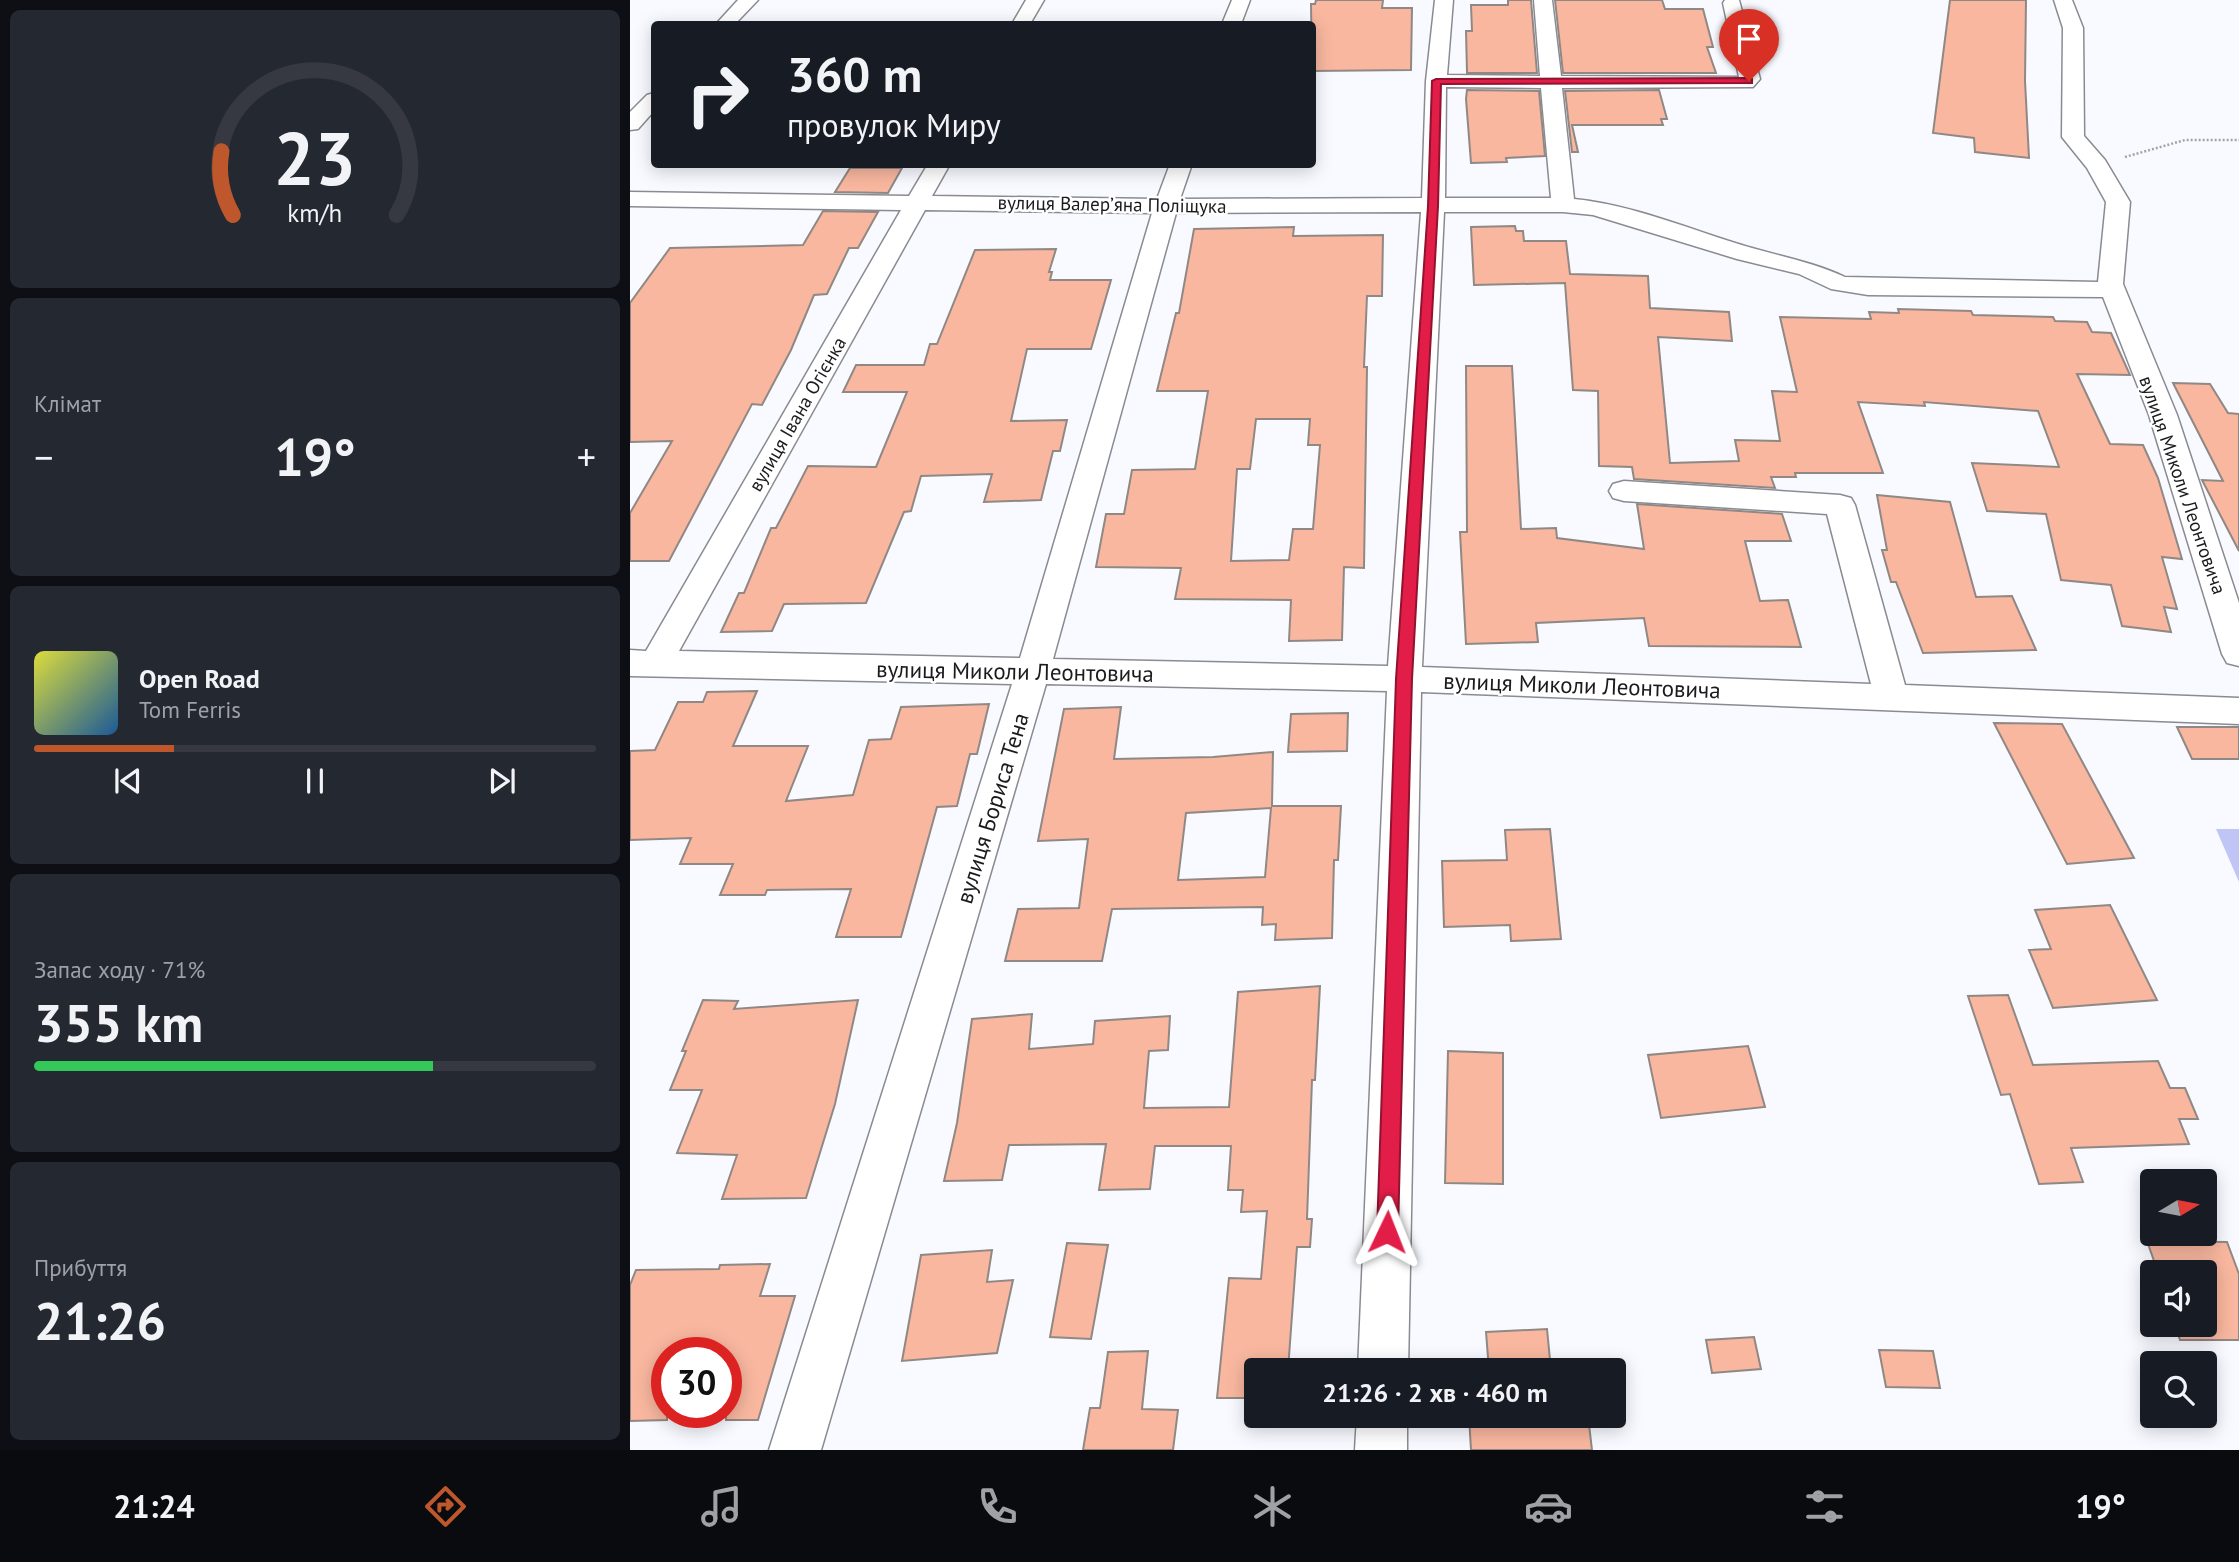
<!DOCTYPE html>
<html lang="uk">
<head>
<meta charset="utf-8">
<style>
	body { margin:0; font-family:"PT Sans",sans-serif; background:#242831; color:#f1f3f6; height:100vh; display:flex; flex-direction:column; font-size:26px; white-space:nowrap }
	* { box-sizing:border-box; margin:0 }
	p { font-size:23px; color:#9ea1a6 }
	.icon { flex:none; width:38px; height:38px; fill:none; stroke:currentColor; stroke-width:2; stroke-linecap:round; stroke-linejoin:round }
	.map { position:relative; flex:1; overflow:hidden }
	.sheet { display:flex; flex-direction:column; gap:10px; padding:10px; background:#0d0f14; width:630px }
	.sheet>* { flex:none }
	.top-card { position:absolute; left:21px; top:21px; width:665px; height:147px; border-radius:7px; box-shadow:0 4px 18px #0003; background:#171b24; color:#f1f3f6; overflow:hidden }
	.needle { width:46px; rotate:80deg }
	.fabs { position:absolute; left:1510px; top:1169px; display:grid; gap:14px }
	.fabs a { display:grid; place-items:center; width:77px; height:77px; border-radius:7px; background:#171b24; box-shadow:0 4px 18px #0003; font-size:35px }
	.speed { position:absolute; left:21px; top:1337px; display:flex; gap:14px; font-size:35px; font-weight:700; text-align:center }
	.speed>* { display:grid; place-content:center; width:91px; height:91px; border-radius:50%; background:#171b24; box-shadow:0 4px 18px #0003; line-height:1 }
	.speed .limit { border:10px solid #d22; background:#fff; color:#111 }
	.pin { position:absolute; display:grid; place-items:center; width:60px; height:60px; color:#fff; margin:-72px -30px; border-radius:50% 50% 50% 0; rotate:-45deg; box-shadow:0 0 7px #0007 }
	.pin .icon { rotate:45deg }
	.me { position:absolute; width:77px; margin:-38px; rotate:2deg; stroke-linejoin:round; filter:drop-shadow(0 0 5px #0008) }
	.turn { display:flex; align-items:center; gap:24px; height:147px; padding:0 21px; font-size:32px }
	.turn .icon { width:91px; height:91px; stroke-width:2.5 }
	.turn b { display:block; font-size:49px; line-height:60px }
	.big { font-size:52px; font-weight:700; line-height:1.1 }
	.sheet .card { flex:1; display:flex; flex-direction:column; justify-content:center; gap:10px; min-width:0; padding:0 24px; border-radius:10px; background:#242831 }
	.sheet .dial { align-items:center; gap:0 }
	.dial svg { height:182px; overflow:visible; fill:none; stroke:#363941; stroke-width:7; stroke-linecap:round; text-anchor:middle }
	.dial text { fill:#f1f3f6; stroke:none }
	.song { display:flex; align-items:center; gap:21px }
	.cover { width:84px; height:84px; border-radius:10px; background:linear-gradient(135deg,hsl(60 70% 55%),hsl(210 70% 35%)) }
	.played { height:7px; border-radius:4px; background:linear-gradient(90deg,#be572c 25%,#363941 25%) }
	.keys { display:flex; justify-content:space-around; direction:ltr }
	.heat { display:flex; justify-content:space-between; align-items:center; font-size:38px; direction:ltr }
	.charge { height:10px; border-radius:5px; background:linear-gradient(90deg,#34c759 71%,#363941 0) }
	.trip { position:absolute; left:614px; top:1358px; width:382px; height:70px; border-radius:7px; background:#171b24; box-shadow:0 4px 18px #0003; font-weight:700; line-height:70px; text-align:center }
	.dock { display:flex; height:112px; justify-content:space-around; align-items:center; background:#090b0e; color:#9ea1a6 }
	.dock .icon { width:49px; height:49px }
	.dock .current { color:#be572c }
	.dock b { font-size:32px; color:#f1f3f6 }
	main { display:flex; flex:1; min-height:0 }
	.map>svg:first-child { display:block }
	.water { fill:#c0c5f5 }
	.building { fill:#f9b79f; stroke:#908885; stroke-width:2; fill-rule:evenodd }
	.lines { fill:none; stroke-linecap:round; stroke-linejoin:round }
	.street-casing { stroke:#8a8b92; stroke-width:3 }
	.path { stroke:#a3a4a8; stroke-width:2.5; stroke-dasharray:2 2; stroke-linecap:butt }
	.street { fill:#fff; fill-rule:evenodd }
	.route { fill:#e11d48; stroke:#92132f; stroke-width:2 }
	.labels { text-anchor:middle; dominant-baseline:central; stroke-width:5; stroke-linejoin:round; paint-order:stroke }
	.far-street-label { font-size:19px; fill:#1b1b1e; stroke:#fff }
	.street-label { font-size:23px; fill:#1b1b1e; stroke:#fff }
</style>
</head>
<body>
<main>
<section class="sheet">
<div class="card dial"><svg viewBox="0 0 100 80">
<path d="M14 69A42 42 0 1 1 86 69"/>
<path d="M14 69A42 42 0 0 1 9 41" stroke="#be572c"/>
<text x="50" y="56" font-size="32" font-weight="700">23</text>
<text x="50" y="72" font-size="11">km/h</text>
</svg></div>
<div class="card"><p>Клімат</p>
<div class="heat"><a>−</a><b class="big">19°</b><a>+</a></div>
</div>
<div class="card">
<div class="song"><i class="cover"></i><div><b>Open Road</b><p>Tom Ferris</p></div></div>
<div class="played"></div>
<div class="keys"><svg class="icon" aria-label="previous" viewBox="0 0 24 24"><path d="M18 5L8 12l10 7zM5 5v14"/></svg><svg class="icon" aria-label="pause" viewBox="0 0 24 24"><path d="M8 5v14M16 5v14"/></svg><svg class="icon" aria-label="next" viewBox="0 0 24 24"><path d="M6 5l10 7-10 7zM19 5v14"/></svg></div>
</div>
<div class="card"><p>Запас ходу · 71%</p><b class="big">355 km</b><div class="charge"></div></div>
<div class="card"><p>Прибуття</p><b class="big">21:26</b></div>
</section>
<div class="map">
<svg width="1609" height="1450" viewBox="0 0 1609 1450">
	<rect width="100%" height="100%" fill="#f9faff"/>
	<polygon class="water" points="1586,829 1609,829 1609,882"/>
	<g class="building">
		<polygon points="686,0 753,0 752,8 782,8 781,70 682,71 681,4 685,4"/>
		<polygon points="878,0 901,0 907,73 837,73 836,31 842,31 841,5 878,5"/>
		<polygon points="925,0 1032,0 1035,9 1073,9 1083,47 1077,47 1086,73 933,73"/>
		<polygon points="1320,0 1396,0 1395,81 1399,158 1345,152 1344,138 1303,133"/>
		<polygon points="837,90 909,91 915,156 876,158 877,162 841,163 836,99"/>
		<polygon points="1029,90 1037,119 1031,119 1033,125 942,125 948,152 942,152 935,91"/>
		<polygon points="220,168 272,168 258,193 205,192"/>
		<polygon points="193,211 248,212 228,248 219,248 197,294 184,295 161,350 132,405 122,404 39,561 0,561 0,513 42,441 0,442 0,303 40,248 173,245"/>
		<polygon points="885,226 886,231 893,231 894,241 936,241 940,274 1018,276 1020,308 1099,312 1102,341 1028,337 1040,463 1109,461 1105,440 1150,441 1142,391 1167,392 1150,317 1241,319 1239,312 1269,313 1268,309 1341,311 1343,315 1423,317 1425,321 1457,322 1462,332 1481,333 1500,375 1447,374 1480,444 1513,445 1528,478 1552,559 1532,557 1547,609 1534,607 1541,632 1492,626 1481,585 1431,580 1416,514 1357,511 1342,463 1429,467 1408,411 1294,402 1295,406 1228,402 1253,473 1165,473 1166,477 1141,477 1145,488 1004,479 1002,467 969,466 968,391 943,390 935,283 844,285 841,227"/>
		<path d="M 664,227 L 663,236 L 753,235 L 752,296 L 737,296 L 734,367 L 737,367 L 734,568 L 714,567 L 712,640 L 659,641 L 661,600 L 545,599 L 551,568 L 466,567 L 476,514 L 494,514 L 502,470 L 565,469 L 578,391 L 527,391 L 546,313 L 549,313 L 564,229 ZM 626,419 L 680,419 L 678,445 L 690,445 L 683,529 L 663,529 L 659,560 L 601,561 L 607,469 L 620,469 Z"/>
		<polygon points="426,249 419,272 422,272 420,280 481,280 461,349 397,349 381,421 437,420 430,451 423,451 411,500 354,502 362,474 291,476 281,511 274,512 236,603 154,604 142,631 91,632 109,593 114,593 141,528 146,528 178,466 246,467 277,392 213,392 226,365 294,365 300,344 307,344 345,250"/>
		<polygon points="836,366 882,366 891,529 926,528 927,538 1014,549 1007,504 1152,514 1161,541 1115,541 1130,601 1158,600 1171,647 1019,646 1014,618 906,623 908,642 836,644 830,532 837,532"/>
		<polygon points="1543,383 1580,384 1598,413 1609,414 1609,551 1572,480 1593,481"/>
		<polygon points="1247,495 1320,502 1346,597 1382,596 1406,650 1293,653 1266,582 1261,582 1252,550 1257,550"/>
		<polygon points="127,691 103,746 178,746 156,801 223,795 239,740 261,739 271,707 359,704 347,754 340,754 327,806 307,807 271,937 206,937 221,889 137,890 135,895 90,895 103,864 50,864 61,838 0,840 0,751 25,750 48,702 73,702 77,692"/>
		<path d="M 491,707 L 484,759 L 583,757 L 643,752 L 642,806 L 711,806 L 708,860 L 704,860 L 702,938 L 645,940 L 646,924 L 632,925 L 633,907 L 482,909 L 472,961 L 375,961 L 388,909 L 449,908 L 458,839 L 408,841 L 434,709 ZM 641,808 L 635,877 L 548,880 L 556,813 Z"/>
		<polygon points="718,713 717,751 658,752 661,714"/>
		<polygon points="1364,723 1432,724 1504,858 1437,864"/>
		<polygon points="1547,727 1609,727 1609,759 1562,759"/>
		<polygon points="920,829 931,939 881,941 880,925 814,927 812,861 877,860 875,830"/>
		<polygon points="1480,905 1527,1000 1423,1008 1399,950 1421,949 1405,910"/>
		<polygon points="690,986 685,1080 682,1080 677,1219 682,1219 680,1247 667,1247 658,1370 626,1370 626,1398 587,1398 599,1278 631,1279 637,1211 611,1212 613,1190 598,1190 601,1146 525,1146 520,1189 469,1190 476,1144 379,1145 372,1180 314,1181 327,1123 342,1019 402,1014 399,1049 463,1044 465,1021 540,1016 538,1050 519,1051 514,1108 599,1107 608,992"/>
		<polygon points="1378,995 1403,1065 1528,1061 1540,1088 1555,1088 1568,1119 1549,1119 1559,1144 1441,1148 1453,1182 1409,1184 1380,1094 1371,1095 1338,996"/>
		<polygon points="73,1000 108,1001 104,1009 228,1000 205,1104 176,1198 92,1199 107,1155 47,1153 72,1090 40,1090 56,1051 52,1051"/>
		<polygon points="1118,1046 1135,1107 1031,1118 1018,1055"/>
		<polygon points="818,1051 873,1053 873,1184 815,1183"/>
		<polygon points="1517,1241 1597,1242 1609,1274 1609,1340 1550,1340 1545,1325 1575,1325 1575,1272 1528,1272"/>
		<polygon points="437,1243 478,1245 461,1339 420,1337"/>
		<polygon points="362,1250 357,1282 383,1280 367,1353 272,1361 291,1255"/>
		<polygon points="140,1264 130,1296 165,1296 128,1420 96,1420 96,1353 37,1353 37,1420 0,1421 0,1285 6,1270 89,1269 90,1265"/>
		<polygon points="917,1329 921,1370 859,1370 856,1332"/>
		<polygon points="1124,1337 1131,1369 1082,1373 1076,1340"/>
		<polygon points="1249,1350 1303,1351 1310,1388 1256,1387"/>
		<polygon points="518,1351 512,1409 548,1410 543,1450 453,1450 460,1408 470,1408 478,1352"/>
		<polygon points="839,1416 958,1416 962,1450 841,1450"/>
	</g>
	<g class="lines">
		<defs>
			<g id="street">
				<polygon points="108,0 128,0 105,24 86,24"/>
				<polygon points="396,0 414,0 400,24 382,24"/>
				<polygon points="602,0 620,0 611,24 592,24"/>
				<path d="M 805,0 L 823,0 L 817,75 L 910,76 L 904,0 L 922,0 L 931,76 L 1109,77 L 1093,3 L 1095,0 L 1109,0 L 1130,79 L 1123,87 L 932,88 L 944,199 C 1005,205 1063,231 1122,248 C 1154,257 1185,263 1215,277 L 1468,282 L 1476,202 L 1457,168 L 1432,137 L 1433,28 L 1424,0 L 1442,0 L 1453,28 L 1454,136 L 1475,160 L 1500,202 L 1493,284 L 1547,415 L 1609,603 L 1609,666 L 1597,663 L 1592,654 L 1519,415 L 1473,297 L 1238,295 L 1201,289 L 1169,274 L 1107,259 L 963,215 L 933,212 L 814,212 L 792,667 L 1241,684 L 1197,514 L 994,501 L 983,498 L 979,491 L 983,484 L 994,481 L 1210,495 L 1221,498 L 1225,505 L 1275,685 L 1609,698 L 1609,724 L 791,692 L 778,1370 L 728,1370 L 757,691 L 416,684 L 191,1450 L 139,1450 L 382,684 L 0,676 L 0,650 L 16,651 L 271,210 L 0,206 L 0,192 L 279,196 L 298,164 L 320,164 L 302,196 L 527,199 L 540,164 L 562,164 L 550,199 L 792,198 L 796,81 ZM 816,87 L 911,88 L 921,198 L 815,198 ZM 295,210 L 522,213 L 390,658 L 49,651 ZM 791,212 L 758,666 L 423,659 L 546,213 Z"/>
				<polygon points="24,93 24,111 8,129 0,130 0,112 17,95"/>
				<polygon points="727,1416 777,1416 777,1450 725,1450"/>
			</g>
		</defs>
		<use href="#street" class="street-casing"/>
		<polyline class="path" points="1495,157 1555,140 1609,140"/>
		<use href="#street" class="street"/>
	</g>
	<polygon class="route" points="1119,78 1122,79 1122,83 811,84 808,206 782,679 768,1232 765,1239 757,1243 750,1239 747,1232 766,679 798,206 802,81 806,79"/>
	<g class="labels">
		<g class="far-street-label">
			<text transform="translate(482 204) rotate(1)">вулиця Валерʼяна Поліщука</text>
			<text transform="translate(167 414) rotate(-60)">вулиця Івана Огієнка</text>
			<text transform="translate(1553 485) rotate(71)">вулиця Миколи Леонтовича</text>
		</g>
		<g class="street-label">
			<text transform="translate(385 671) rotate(1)">вулиця Миколи Леонтовича</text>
			<text transform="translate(952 685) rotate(2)">вулиця Миколи Леонтовича</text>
			<text transform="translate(362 808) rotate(-73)">вулиця Бориса Тена</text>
		</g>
	</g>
</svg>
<div class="fabs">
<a><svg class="needle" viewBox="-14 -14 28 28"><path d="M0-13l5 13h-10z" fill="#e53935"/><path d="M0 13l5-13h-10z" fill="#9ea1a6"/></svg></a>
<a><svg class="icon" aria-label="sound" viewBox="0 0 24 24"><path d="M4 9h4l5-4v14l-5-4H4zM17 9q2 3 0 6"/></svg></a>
<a><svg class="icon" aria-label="search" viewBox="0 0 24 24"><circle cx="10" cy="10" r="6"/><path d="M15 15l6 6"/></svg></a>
</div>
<div class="speed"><div class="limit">30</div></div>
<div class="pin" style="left:1119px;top:81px;background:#d93025"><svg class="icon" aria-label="arrive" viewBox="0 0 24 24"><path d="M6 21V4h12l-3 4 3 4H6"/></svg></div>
<svg class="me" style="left:757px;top:1232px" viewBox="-20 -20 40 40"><path d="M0-17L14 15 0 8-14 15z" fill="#e11d48" stroke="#fff" stroke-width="4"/></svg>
<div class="trip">21:26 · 2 хв · 460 m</div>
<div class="top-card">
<div class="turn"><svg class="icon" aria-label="right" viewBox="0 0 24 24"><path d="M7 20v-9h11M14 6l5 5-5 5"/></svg><div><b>360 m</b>провулок Миру</div></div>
</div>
</div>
</main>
<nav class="dock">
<b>21:24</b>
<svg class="icon current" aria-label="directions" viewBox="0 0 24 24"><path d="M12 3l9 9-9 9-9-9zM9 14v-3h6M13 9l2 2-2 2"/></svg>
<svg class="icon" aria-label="music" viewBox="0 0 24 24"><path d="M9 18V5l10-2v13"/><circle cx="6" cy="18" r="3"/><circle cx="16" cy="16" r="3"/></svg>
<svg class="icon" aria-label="phone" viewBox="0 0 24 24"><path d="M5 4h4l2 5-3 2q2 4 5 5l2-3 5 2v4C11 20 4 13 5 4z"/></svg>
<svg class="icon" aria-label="climate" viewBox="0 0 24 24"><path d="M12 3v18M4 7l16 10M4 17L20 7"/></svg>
<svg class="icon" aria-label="car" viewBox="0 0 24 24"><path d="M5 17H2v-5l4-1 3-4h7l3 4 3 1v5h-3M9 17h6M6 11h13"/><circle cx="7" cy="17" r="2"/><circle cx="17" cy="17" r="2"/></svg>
<svg class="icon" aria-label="filters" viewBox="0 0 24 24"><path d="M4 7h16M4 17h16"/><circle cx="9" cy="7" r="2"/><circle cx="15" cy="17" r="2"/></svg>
<b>19°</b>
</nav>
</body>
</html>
